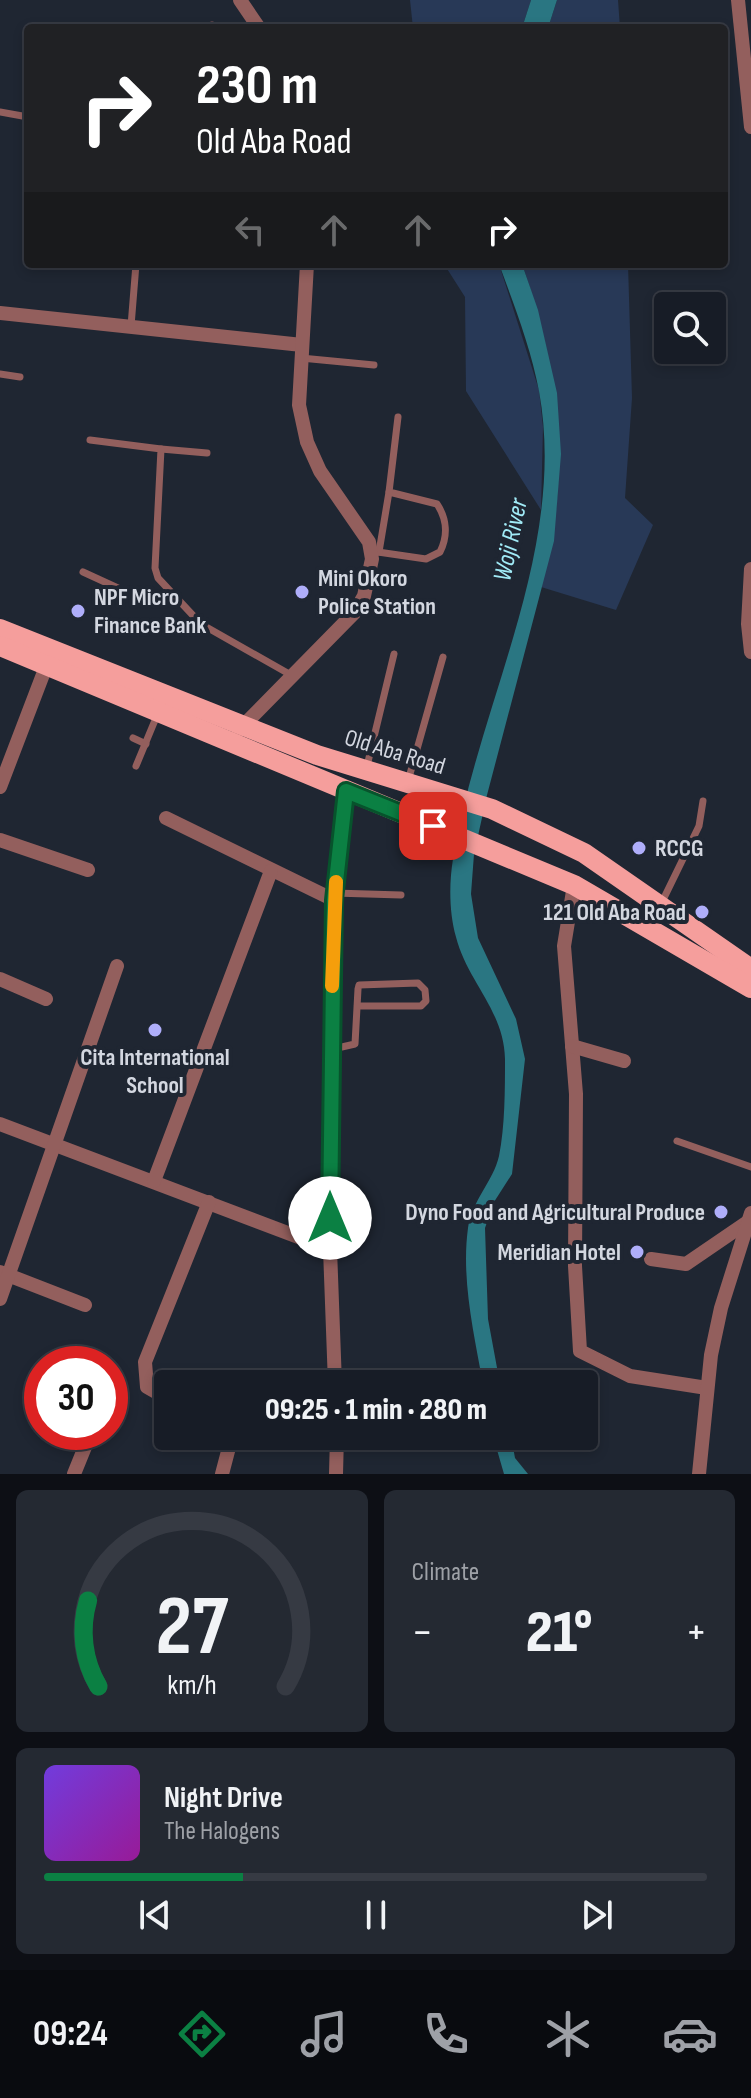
<!DOCTYPE html>
<html lang="en">
<head>
<meta charset="utf-8">
<style>
	body { margin:0; font-family:"Sofia Sans Condensed",sans-serif; background:#242932; color:#f1f3f6; height:100vh; display:flex; flex-direction:column; font-size:30px; white-space:nowrap }
	* { box-sizing:border-box; margin:0 }
	p { font-size:26px; color:#9ea1a7 }
	.icon { flex:none; width:44px; height:44px; fill:none; stroke:currentColor; stroke-width:2; stroke-linecap:round; stroke-linejoin:round }
	.map { position:relative; height:1474px; overflow:hidden }
	.panel { display:flex; flex-direction:column; gap:16px; padding:16px; background:#0d0f15; flex:1 }
	.panel>* { flex:none }
	.guide { position:absolute; left:24px; top:24px; width:704px; height:244px; border-radius:8px; box-shadow:0 4px 12px #0003,0 0 0 2px #363a43; background:#202124; color:#fff; overflow:hidden }
	.fabs { position:absolute; left:654px; top:292px; display:grid; gap:16px }
	.fabs a { display:grid; place-items:center; width:72px; height:72px; border-radius:8px; background:#171c26; box-shadow:0 4px 12px #0003,0 0 0 2px #363a43; font-size:40px }
	.speed { position:absolute; left:24px; top:1346px; display:flex; gap:16px; font-size:40px; font-weight:700; text-align:center }
	.speed>* { display:grid; place-content:center; width:104px; height:104px; border-radius:50%; background:#171c26; box-shadow:0 4px 12px #0003,0 0 0 2px #363a43; line-height:1 }
	.speed .limit { border:12px solid #d22; background:#fff; color:#111 }
	.pin { position:absolute; display:grid; place-items:center; width:68px; height:68px; color:#fff; margin:-34px; border-radius:16px; box-shadow:0 4px 12px #0006 }
	.me { position:absolute; width:88px; margin:-44px; rotate:0deg; stroke-linejoin:round; filter:drop-shadow(0 0 6px #0008) }
	.turn { display:flex; align-items:center; gap:28px; height:168px; padding:0 40px; font-size:36px }
	.turn .icon { width:104px; height:104px; stroke-width:2.5 }
	.turn b { display:block; font-size:56px; line-height:68px }
	.lanes { display:flex; align-items:center; height:76px; padding:0 40px; background:#0003; justify-content:center; gap:40px; direction:ltr }
	.lanes .off { opacity:.35 }
	.big { font-size:60px; font-weight:800; line-height:1.1 }
	.panel .widget { flex:1; display:flex; flex-direction:column; justify-content:center; gap:12px; min-width:0; padding:0 28px; border-radius:12px; background:#242932 }
	.panel .dial { align-items:center; gap:0 }
	.dial svg { height:208px; overflow:visible; fill:none; stroke:#363a43; stroke-width:7; stroke-linecap:round; text-anchor:middle }
	.dial text { fill:#f1f3f6; stroke:none }
	.song { display:flex; align-items:center; gap:24px }
	.cover { width:96px; height:96px; border-radius:12px; background:linear-gradient(135deg,hsl(260 70% 55%),hsl(300 70% 35%)) }
	.played { height:8px; border-radius:4px; background:linear-gradient(90deg,#0b8043 30%,#363a43 30%) }
	.keys { display:flex; justify-content:space-around; direction:ltr }
	.heat { display:flex; justify-content:space-between; align-items:center; font-size:44px; direction:ltr }
	.panel .tiles { flex:1; display:grid; gap:16px; grid-template-columns:1fr 1fr }
	.widget:last-child { grid-column:span 2 }
	.trip { position:absolute; left:154px; top:1370px; width:444px; height:80px; border-radius:8px; background:#171c26; box-shadow:0 4px 12px #0003,0 0 0 2px #363a43; font-weight:800; line-height:80px; text-align:center }
	.tabs { display:flex; height:128px; justify-content:space-around; align-items:center; background:#090b0f; color:#9ea1a7 }
	.tabs .icon { width:56px; height:56px }
	.tabs .selected { color:#0b8043 }
	.tabs b { font-size:36px; color:#f1f3f6 }
	.map>svg:first-child { display:block }
	.green { fill:#283957 }
	.water { fill:#2a7682 }
	.lines { fill:none; stroke-linecap:round; stroke-linejoin:round }
	.service { stroke:#935f5d; stroke-width:7 }
	.minor { stroke:#935f5d; stroke-width:14 }
	.primary { stroke:#f59e9c; stroke-width:20 }
	.route-casing { stroke:#07532c; stroke-width:20 }
	.route { stroke:#0b8043; stroke-width:14 }
	.slow { stroke:#f59e0b; stroke-width:14 }
	.poi-dot { fill:#afaefa; stroke:#1f2632; stroke-width:3 }
	.labels { text-anchor:middle; dominant-baseline:central; stroke-width:8; stroke-linejoin:round; paint-order:stroke }
	.poi-label { font-size:24px; font-weight:bold; fill:#d3d7e0; stroke:#1f2632; text-anchor:start }
	.street-label { font-size:24px; fill:#d3d7e0; stroke:#1f2632 }
	.water-label { font-size:26px; font-style:italic; fill:#a1ebf7; stroke:#1f2632 }
</style>
</head>
<body>
<div class="map">
<svg width="751" height="1474" viewBox="0 0 751 1474">
	<rect width="100%" height="100%" fill="#1f2632"/>
	<g class="green">
		<polygon points="410,0 531,0 522,28 413,28"/>
		<polygon points="557,0 618,0 620,28 548,28"/>
		<polygon points="444,264 499,264 539,390 543,427 541,510 466,391 465,297"/>
		<path d="M 522,264 L 628,264 L 632,398 L 625,498 L 653,525 L 616,610 L 541,587 C 572,477 560,371 522,264 Z"/>
	</g>
	<g class="water">
		<polygon points="531,0 557,0 548,28 522,28"/>
		<path d="M 499,264 L 522,264 L 538,310 L 557,393 L 561,454 L 554,541 L 487,795 L 474,854 L 471,894 L 478,938 L 516,1019 L 525,1059 L 512,1174 L 494,1202 L 485,1228 L 488,1319 L 500,1384 L 483,1384 C 474,1334 461,1279 468,1228 C 472,1200 493,1182 499,1156 C 505,1127 505,1089 505,1059 C 504,1010 467,981 456,937 C 449,913 449,883 453,859 C 478,704 568,551 539,391 C 531,348 514,305 499,264 Z"/>
		<polygon points="493,1436 511,1436 515,1458 528,1474 504,1474"/>
	</g>
	<g class="lines">
		<g class="service">
			<polyline points="212,28 212,25"/>
			<polyline points="0,112 28,117"/>
			<polyline points="131,326 136,264"/>
			<polyline points="301,358 374,365"/>
			<polyline points="0,374 20,377"/>
			<polyline points="90,440 161,449 155,568 158,578 201,624 291,675"/>
			<polyline points="161,449 207,453"/>
			<path d="M 371,551 L 426,559 L 440,552 C 448,536 447,519 437,504 L 389,492 L 398,417"/>
			<polyline points="379,552 389,492"/>
			<polyline points="83,572 144,600 173,598"/>
			<polyline points="133,738 146,744"/>
			<polyline points="136,766 158,713"/>
			<polyline points="367,766 394,654"/>
			<polyline points="408,781 443,657"/>
			<polyline points="334,893 401,895"/>
			<polyline points="662,902 699,826 703,801"/>
			<polyline points="333,1049 355,1044 358,989 359,985 418,983 425,990 426,1001 421,1006 357,1006"/>
			<polyline points="677,1141 751,1167"/>
		</g>
		<g class="minor">
			<polyline points="240,0 259,28"/>
			<polyline points="738,0 751,127"/>
			<polyline points="0,313 302,345"/>
			<polyline points="751,569 748,624 751,652"/>
			<polyline points="239,730 355,612 364,596 372,559 369,542 320,471 307,442 299,405 307,264"/>
			<polyline points="0,787 47,664"/>
			<polyline points="166,818 334,900"/>
			<polyline points="0,840 88,870"/>
			<polyline points="574,885 564,946 576,1094 575,1266 580,1351 630,1376 707,1388"/>
			<polyline points="0,979 46,999"/>
			<polyline points="572,1046 624,1061"/>
			<polyline points="0,1124 330,1249"/>
			<polyline points="154,1181 271,871"/>
			<polyline points="651,1259 686,1264 749,1221"/>
			<polyline points="0,1272 85,1305"/>
			<polyline points="0,1299 117,966"/>
			<polyline points="335,1384 330,1249 334,900 346,791"/>
			<polyline points="168,1399 147,1387 145,1362 209,1202"/>
			<polyline points="74,1474 89,1437"/>
			<polyline points="222,1474 232,1436"/>
			<polyline points="336,1474 337,1436"/>
			<polyline points="699,1474 711,1355 721,1308 751,1213"/>
		</g>
		<g class="primary">
			<polyline points="0,629 317,755 492,809 584,853 751,969"/>
			<polyline points="0,646 574,885 751,988"/>
		</g>
	</g>
	<g class="lines">
		<defs>
			<polyline id="route" points="330,1218 334,900 346,791 433,826"/>
		</defs>
		<use href="#route" class="route-casing"/>
		<use href="#route" class="route"/>
		<polyline class="slow" points="332,986 336,882"/>
	</g>
	<g class="poi-dot">
		<circle cx="302" cy="592" r="8"/>
		<circle cx="78" cy="611" r="8"/>
		<circle cx="639" cy="848" r="8"/>
		<circle cx="702" cy="912" r="8"/>
		<circle cx="155" cy="1030" r="8"/>
		<circle cx="721" cy="1212" r="8"/>
		<circle cx="637" cy="1252" r="8"/>
	</g>
	<g class="labels">
		<g class="poi-label">
			<text x="318" y="578">Mini Okoro<tspan x="318" dy="28">Police Station</tspan></text>
			<text x="94" y="597">NPF Micro<tspan x="94" dy="28">Finance Bank</tspan></text>
			<text x="655" y="848">RCCG</text>
			<text x="686" y="912" text-anchor="end">121 Old Aba Road</text>
			<text x="155" y="1057" text-anchor="middle">Cita International<tspan x="155" dy="28">School</tspan></text>
			<text x="705" y="1212" text-anchor="end">Dyno Food and Agricultural Produce</text>
			<text x="621" y="1252" text-anchor="end">Meridian Hotel</text>
		</g>
		<g class="street-label">
			<text transform="translate(395 752) rotate(17)">Old Aba Road</text>
		</g>
		<g class="water-label">
			<text transform="translate(511 540) rotate(-78)">Woji River</text>
		</g>
	</g>
</svg>
<div class="fabs">
<a><svg class="icon" aria-label="search" viewBox="0 0 24 24"><circle cx="10" cy="10" r="6"/><path d="M15 15l6 6"/></svg></a>
</div>
<div class="speed"><div class="limit">30</div></div>
<div class="pin" style="left:433px;top:826px;background:#d93025"><svg class="icon" aria-label="arrive" viewBox="0 0 24 24"><path d="M6 21V4h12l-3 4 3 4H6"/></svg></div>
<svg class="me" style="left:330px;top:1218px" viewBox="-20 -20 40 40"><circle r="19" fill="#fff"/><path d="M0-13L10 11 0 6-10 11z" fill="#0b8043"/></svg>
<div class="trip">09:25 · 1 min · 280 m</div>
<div class="guide">
<div class="turn"><svg class="icon" aria-label="right" viewBox="0 0 24 24"><path d="M7 20v-9h11M14 6l5 5-5 5"/></svg><div><b>230 m</b>Old Aba Road</div></div>
<div class="lanes"><svg class="icon off" aria-label="left" viewBox="0 0 24 24"><path d="M17 20v-9H6M10 6l-5 5 5 5"/></svg><svg class="icon off" aria-label="ahead" viewBox="0 0 24 24"><path d="M12 20V5M6 11l6-6 6 6"/></svg><svg class="icon off" aria-label="ahead" viewBox="0 0 24 24"><path d="M12 20V5M6 11l6-6 6 6"/></svg><svg class="icon" aria-label="right" viewBox="0 0 24 24"><path d="M7 20v-9h11M14 6l5 5-5 5"/></svg></div>
</div>
</div>
<section class="panel">
<div class="tiles">
<div class="widget dial"><svg viewBox="0 0 100 80">
<path d="M14 69A42 42 0 1 1 86 69"/>
<path d="M14 69A42 42 0 0 1 10 36" stroke="#0b8043"/>
<text x="50" y="56" font-size="32" font-weight="700">27</text>
<text x="50" y="72" font-size="11">km/h</text>
</svg></div>
<div class="widget"><p>Climate</p>
<div class="heat"><a>−</a><b class="big">21°</b><a>+</a></div>
</div>
<div class="widget">
<div class="song"><i class="cover"></i><div><b>Night Drive</b><p>The Halogens</p></div></div>
<div class="played"></div>
<div class="keys"><svg class="icon" aria-label="previous" viewBox="0 0 24 24"><path d="M18 5L8 12l10 7zM5 5v14"/></svg><svg class="icon" aria-label="pause" viewBox="0 0 24 24"><path d="M8 5v14M16 5v14"/></svg><svg class="icon" aria-label="next" viewBox="0 0 24 24"><path d="M6 5l10 7-10 7zM19 5v14"/></svg></div>
</div>
</div>
</section>
<nav class="tabs">
<b>09:24</b>
<svg class="icon selected" aria-label="directions" viewBox="0 0 24 24"><path d="M12 3l9 9-9 9-9-9zM9 14v-3h6M13 9l2 2-2 2"/></svg>
<svg class="icon" aria-label="music" viewBox="0 0 24 24"><path d="M9 18V5l10-2v13"/><circle cx="6" cy="18" r="3"/><circle cx="16" cy="16" r="3"/></svg>
<svg class="icon" aria-label="phone" viewBox="0 0 24 24"><path d="M5 4h4l2 5-3 2q2 4 5 5l2-3 5 2v4C11 20 4 13 5 4z"/></svg>
<svg class="icon" aria-label="climate" viewBox="0 0 24 24"><path d="M12 3v18M4 7l16 10M4 17L20 7"/></svg>
<svg class="icon" aria-label="car" viewBox="0 0 24 24"><path d="M5 17H2v-5l4-1 3-4h7l3 4 3 1v5h-3M9 17h6M6 11h13"/><circle cx="7" cy="17" r="2"/><circle cx="17" cy="17" r="2"/></svg>
</nav>
</body>
</html>
